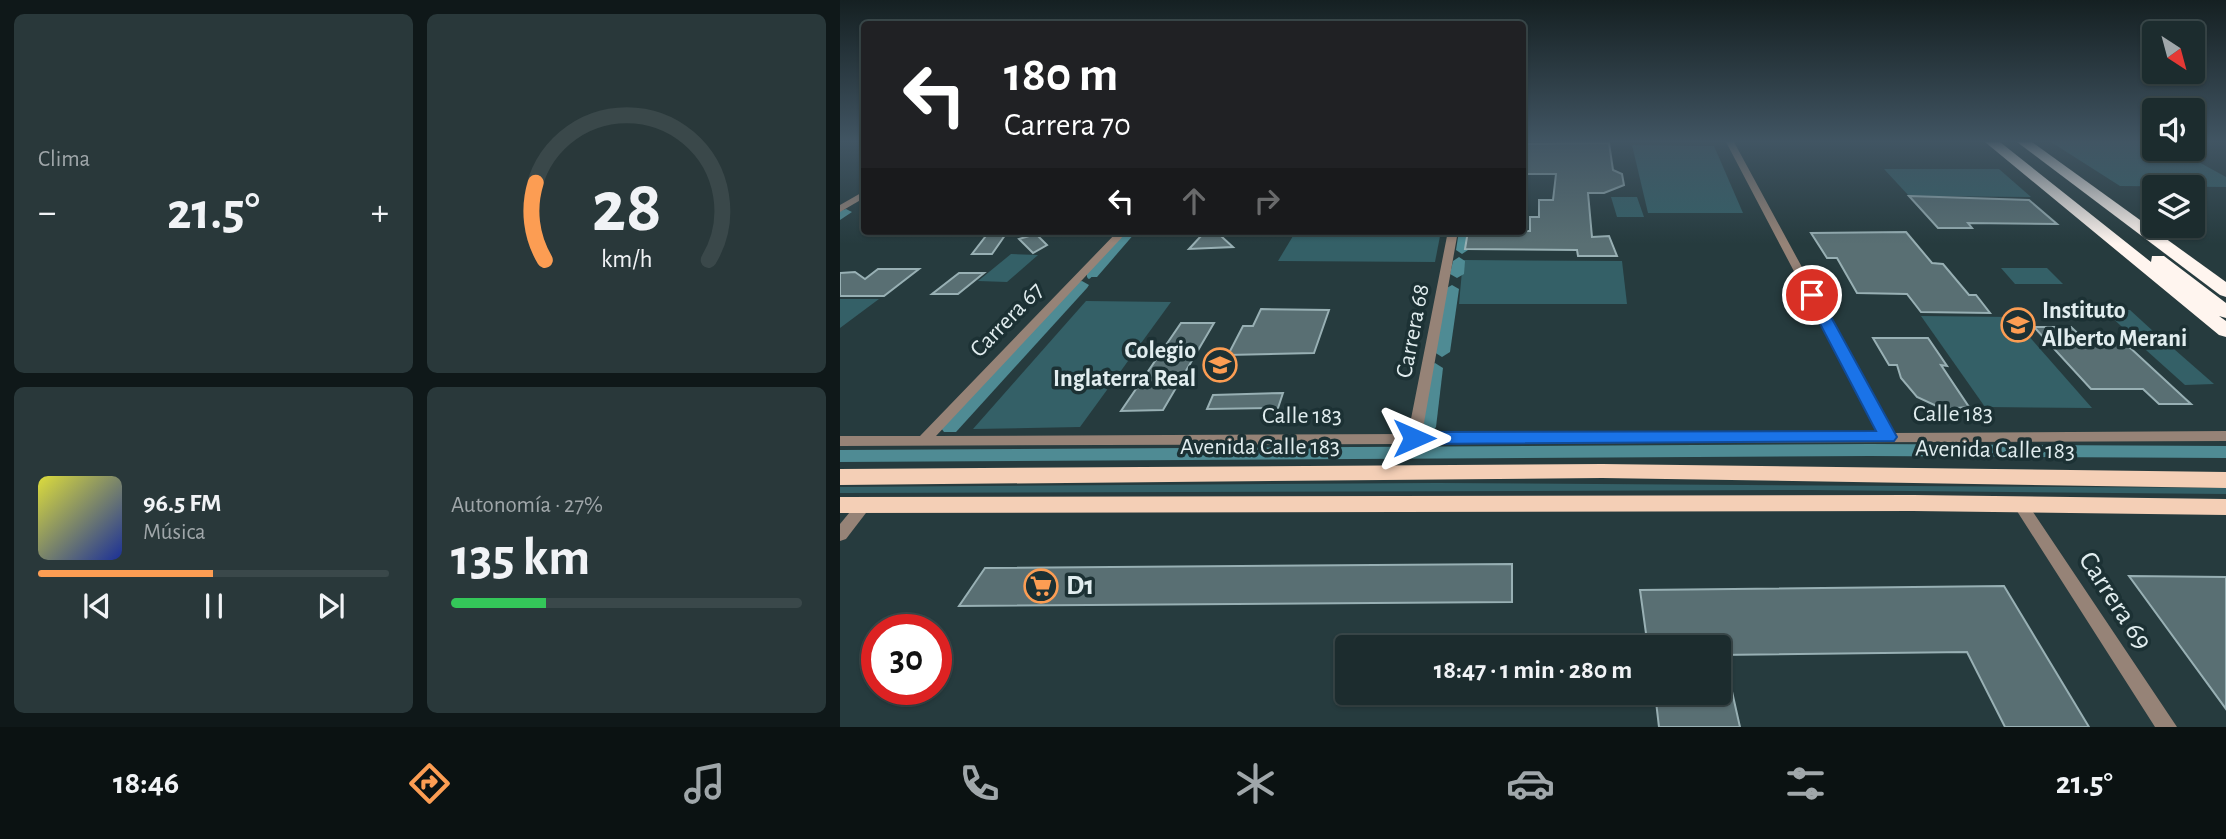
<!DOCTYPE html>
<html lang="es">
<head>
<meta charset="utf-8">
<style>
	body { margin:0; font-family:"Alegreya Sans",sans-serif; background:#29383a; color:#f1f3f6; height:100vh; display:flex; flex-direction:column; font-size:26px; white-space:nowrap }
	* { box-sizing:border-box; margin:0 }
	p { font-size:23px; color:#a0a7aa }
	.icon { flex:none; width:38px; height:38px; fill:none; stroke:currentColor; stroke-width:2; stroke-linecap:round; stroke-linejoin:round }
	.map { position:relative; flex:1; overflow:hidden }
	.panel { display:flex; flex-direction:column; gap:14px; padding:14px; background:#0f1819; width:840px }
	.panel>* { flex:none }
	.top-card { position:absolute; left:21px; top:21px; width:665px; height:214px; border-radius:7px; box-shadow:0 2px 5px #0004,0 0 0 2px #3a484a; background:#202124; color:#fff; overflow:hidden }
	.needle { width:46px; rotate:144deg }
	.controls { position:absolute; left:1302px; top:21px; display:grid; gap:14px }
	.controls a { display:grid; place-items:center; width:63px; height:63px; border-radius:7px; background:#1c2c2e; box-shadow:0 2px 5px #0004,0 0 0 2px #3a484a; font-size:35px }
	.speed { position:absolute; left:21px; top:614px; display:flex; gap:14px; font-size:35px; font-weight:700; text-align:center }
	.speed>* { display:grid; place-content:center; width:91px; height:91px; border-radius:50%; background:#1c2c2e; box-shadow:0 2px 5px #0004,0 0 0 2px #3a484a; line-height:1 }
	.speed .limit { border:10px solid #d22; background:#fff; color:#111 }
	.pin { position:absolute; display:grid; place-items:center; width:60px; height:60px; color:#fff; margin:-30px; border:4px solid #fff; border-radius:50%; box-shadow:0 2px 7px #0007 }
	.me { position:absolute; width:77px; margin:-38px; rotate:90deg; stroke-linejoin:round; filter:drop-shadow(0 0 5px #0008) }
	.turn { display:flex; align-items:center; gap:24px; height:147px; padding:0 28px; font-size:32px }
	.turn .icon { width:91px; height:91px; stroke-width:2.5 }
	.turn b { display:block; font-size:49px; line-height:60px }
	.lanes { display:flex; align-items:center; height:66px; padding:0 28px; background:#0003; justify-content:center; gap:35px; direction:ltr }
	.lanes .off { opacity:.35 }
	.big { font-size:52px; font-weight:700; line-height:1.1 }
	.panel .tile { flex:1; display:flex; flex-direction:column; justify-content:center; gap:10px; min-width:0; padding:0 24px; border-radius:10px; background:#29383a }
	.panel .dial { align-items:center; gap:0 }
	.dial svg { height:182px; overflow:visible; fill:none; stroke:#3a484a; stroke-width:7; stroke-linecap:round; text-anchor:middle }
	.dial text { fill:#f1f3f6; stroke:none }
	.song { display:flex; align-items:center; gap:21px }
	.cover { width:84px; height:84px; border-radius:10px; background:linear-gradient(135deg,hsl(60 70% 55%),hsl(230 70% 35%)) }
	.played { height:7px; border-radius:4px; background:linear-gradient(90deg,#fc9d53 50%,#3a484a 50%) }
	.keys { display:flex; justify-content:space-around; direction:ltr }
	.heat { display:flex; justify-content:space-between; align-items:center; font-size:38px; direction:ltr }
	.charge { height:10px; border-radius:5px; background:linear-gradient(90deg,#34c759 27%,#3a484a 0) }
	.panel .tiles { flex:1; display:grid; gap:14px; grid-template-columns:repeat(2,1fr) }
	.trip { position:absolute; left:495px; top:635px; width:396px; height:70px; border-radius:7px; background:#1c2c2e; box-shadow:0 2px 5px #0004,0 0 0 2px #3a484a; font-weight:700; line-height:70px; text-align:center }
	.dock { display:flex; height:112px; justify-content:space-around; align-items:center; background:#0b1212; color:#a0a7aa }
	.dock .icon { width:49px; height:49px }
	.dock .active { color:#fc9d53 }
	.dock b { font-size:32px; color:#f1f3f6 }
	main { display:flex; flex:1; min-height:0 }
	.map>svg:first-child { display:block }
	.green { fill:#346067 }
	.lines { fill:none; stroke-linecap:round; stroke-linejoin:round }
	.stream { stroke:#4f8b94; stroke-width:3.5 }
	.canal { fill:#4f8b94; fill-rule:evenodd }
	.building { fill:#596f73; stroke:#98b0b4; stroke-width:2 }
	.street { fill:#968377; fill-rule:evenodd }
	.primary { fill:#f4cfb6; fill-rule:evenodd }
	.highway { fill:#fff5ef; fill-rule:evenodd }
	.route { fill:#1a73e8; stroke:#114b97; stroke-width:2 }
	.labels { text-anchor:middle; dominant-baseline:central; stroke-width:7; stroke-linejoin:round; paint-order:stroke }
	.poi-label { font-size:24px; font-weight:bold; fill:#e1edef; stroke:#1c3134; text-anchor:start }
	.street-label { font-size:24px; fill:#e1edef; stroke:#1c3134 }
	.near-poi-label { font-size:28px; font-weight:bold; fill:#e1edef; stroke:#1c3134; text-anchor:start }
	.near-street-label { font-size:28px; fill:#e1edef; stroke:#1c3134 }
</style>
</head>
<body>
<main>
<section class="panel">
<div class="tiles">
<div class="tile"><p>Clima</p>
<div class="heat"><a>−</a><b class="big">21.5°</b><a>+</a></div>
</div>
<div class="tile dial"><svg viewBox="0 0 100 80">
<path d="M14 69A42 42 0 1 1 86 69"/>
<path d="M14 69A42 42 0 0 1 10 35" stroke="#fc9d53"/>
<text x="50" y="56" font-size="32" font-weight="700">28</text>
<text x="50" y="72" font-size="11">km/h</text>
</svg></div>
<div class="tile">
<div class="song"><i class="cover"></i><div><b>96.5 FM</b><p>Música</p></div></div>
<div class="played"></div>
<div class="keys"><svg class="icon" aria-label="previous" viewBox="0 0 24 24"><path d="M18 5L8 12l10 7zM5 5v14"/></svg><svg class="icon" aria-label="pause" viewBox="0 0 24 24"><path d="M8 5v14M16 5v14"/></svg><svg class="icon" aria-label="next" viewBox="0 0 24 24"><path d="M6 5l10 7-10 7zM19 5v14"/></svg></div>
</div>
<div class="tile"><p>Autonomía · 27%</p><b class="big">135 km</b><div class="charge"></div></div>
</div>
</section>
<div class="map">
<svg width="1386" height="727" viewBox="0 0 1386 727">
	<rect width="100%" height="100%" fill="#263b3e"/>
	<g class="green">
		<polygon points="1211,142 1314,142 1314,149 1335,149 1386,177 1386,187 1280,186"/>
		<polygon points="792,145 874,146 903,213 808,213"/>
		<polygon points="1044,169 1159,169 1191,197 1069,196"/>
		<polygon points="771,197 797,197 804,217 777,217"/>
		<polygon points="456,231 601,231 595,262 438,261"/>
		<polygon points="171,254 198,255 167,282 138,281"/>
		<polygon points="623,260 782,261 787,304 619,304"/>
		<polygon points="1207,268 1223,284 1175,284 1161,268"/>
		<polygon points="0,299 39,299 0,328"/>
		<polygon points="246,301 331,302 240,427 133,429"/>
		<polygon points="1264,310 1290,310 1326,343 1298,342"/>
		<polygon points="1081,316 1172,317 1252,408 1145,407"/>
		<polygon points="1334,349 1374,384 1345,385 1306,350"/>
		<polygon points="597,483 1386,488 1386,494 970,490 0,493 0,487"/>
	</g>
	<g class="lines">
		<polyline class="stream" points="249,277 252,274"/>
		<g class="canal">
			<polygon points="6,209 12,212 0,220 0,211"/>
			<polygon points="284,231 295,233 257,277 247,277 247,271"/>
			<polygon points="619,231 631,231 628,250 622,254 616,250"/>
			<polygon points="619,257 625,261 624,274 617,278 610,274 613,261"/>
			<polygon points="242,281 249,285 247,288 116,432 104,432 101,428 104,424 237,282"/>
			<polygon points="612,285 619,289 610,352 602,357 594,352 605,289"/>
			<polygon points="595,363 603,368 596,427 593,431 581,431 578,427 587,368"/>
			<polygon points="1030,444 1386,446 1386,458 1030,456 0,462 0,450"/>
		</g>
	</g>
	<g class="building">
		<polygon points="769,143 773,170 782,174 784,185 764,193 748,193 752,237 769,236 777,256 738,256 737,250 625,249 628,231 690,231 690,217 699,217 699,200 713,200 716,174 684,174 686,144"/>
		<polygon points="1069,196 1189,200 1217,224 1128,223 1132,228 1098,228"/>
		<polygon points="168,231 152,254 132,254 149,232"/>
		<polygon points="1066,232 1092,263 1103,264 1129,295 1136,295 1150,313 1081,312 1067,294 1017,293 997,258 987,258 971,233"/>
		<polygon points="196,234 207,245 193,253 179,239"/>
		<polygon points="361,236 381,236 393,247 349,249"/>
		<polygon points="38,269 79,269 44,296 0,296 0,273 15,272 25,279"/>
		<polygon points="119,273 144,273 118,294 92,294"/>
		<polygon points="421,309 489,310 474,353 388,355 403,326 413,326"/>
		<polygon points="341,323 374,323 323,410 281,411"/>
		<polygon points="1194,327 1231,327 1249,344 1286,344 1351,404 1319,404 1303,389 1251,389"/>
		<polygon points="1033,338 1088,338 1107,366 1101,365 1129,407 1103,409 1077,397 1061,378 1057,365 1049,365"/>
		<polygon points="443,393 438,408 367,409 373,395"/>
		<polygon points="672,564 672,602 119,606 145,568"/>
		<polygon points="1289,576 1386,577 1386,709"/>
		<polygon points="1164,586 1249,727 1165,727 1127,652 878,655 878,648 808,648 800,590"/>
		<polygon points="878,656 884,656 900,727 819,727 815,693 878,693"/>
	</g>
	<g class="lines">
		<g class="street">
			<polygon points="886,142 894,142 1052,433 1386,431 1386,441 0,446 0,436 80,436 278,231 288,231 96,436 568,434 608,231 618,231 582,434 1039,433"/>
			<polygon points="21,193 24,193 24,198 0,212 0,205"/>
			<polygon points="1180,498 1185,500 1337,727 1315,727 1175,508 1172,504 1175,500"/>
			<polygon points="24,499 29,501 32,505 29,509 6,539 0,541 0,524 19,501"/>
		</g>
		<g class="primary">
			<polygon points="762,464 1386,472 1386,488 762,478 0,485 0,469"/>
			<polygon points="1073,495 1386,499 1386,515 1073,511 0,513 0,497"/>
		</g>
		<g class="highway">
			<polygon points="1145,142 1160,142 1311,262 1312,256 1324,256 1386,303 1386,318 1379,316 1386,321 1386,337 1379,335"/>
			<polygon points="1177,142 1192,142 1386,282 1386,297 1380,295"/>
		</g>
	</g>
	<linearGradient id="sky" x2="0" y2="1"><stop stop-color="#152022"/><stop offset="0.58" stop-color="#415563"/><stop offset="1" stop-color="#415563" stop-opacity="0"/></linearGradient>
	<rect width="1386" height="244" fill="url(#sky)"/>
	<polygon class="route" points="972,291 979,295 1057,437 1054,441 574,444 565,438 574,432 1036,431 965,295"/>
	<defs>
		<symbol id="school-ring" viewBox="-11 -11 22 22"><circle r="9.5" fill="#1c3134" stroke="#fc9d53" stroke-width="1.5"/><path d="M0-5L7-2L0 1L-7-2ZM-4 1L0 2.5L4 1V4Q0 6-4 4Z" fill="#fc9d53"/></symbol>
		<symbol id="supermarket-ring" viewBox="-11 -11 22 22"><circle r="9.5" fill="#1c3134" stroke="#fc9d53" stroke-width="1.5"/><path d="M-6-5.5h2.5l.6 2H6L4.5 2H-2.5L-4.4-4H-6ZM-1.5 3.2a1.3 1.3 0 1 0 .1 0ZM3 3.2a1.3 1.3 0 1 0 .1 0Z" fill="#fc9d53"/></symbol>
	</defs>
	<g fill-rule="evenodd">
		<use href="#school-ring" x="1159" y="306" width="38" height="38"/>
		<use href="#school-ring" x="361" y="346" width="38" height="38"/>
		<use href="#supermarket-ring" x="182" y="567" width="38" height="38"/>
	</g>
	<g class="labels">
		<g class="poi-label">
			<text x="1202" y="311">Instituto<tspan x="1202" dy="28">Alberto Merani</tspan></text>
			<text x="356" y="351" text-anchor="end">Colegio<tspan x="356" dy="28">Inglaterra Real</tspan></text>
		</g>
		<g class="street-label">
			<text transform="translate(167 320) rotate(-46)">Carrera 67</text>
			<text transform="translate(573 331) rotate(-79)">Carrera 68</text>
			<text x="1113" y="414">Calle 183</text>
			<text x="462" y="416">Calle 183</text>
			<text x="420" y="447">Avenida Calle 183</text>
			<text transform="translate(1155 450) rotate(1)">Avenida Calle 183</text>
		</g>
		<g class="near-poi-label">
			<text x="226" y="586">D1</text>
		</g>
		<g class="near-street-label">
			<text transform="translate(1275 601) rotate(57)">Carrera 69</text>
		</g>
	</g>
</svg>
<div class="controls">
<a><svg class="needle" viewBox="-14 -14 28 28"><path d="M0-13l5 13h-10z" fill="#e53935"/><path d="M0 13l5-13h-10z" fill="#a0a7aa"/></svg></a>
<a><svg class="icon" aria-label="sound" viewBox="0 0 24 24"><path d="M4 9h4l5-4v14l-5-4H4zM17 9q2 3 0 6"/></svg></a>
<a><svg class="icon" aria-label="layers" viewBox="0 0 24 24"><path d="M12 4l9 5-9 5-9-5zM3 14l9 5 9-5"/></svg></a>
</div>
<div class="speed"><div class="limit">30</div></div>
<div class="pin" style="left:972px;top:295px;background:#d93025"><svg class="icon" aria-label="arrive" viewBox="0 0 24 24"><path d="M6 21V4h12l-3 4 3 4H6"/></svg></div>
<svg class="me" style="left:574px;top:438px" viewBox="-20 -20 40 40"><path d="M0-17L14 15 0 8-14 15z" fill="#1a73e8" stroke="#fff" stroke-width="4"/></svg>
<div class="trip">18:47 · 1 min · 280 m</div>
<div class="top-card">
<div class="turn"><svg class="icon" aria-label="left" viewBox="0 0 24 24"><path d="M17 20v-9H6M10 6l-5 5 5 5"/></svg><div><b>180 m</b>Carrera 70</div></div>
<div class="lanes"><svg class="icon" aria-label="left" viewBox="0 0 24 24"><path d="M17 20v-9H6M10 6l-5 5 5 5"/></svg><svg class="icon off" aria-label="ahead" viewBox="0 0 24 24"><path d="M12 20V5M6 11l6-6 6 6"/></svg><svg class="icon off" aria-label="right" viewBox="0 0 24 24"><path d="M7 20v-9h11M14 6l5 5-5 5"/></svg></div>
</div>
</div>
</main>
<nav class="dock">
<b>18:46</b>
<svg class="icon active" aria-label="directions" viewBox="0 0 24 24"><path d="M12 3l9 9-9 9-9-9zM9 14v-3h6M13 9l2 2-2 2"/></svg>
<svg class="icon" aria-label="music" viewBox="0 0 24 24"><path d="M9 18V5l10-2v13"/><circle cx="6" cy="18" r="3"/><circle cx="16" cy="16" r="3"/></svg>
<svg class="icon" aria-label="phone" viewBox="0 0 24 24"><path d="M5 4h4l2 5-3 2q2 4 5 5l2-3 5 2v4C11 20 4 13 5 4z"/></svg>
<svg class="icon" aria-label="climate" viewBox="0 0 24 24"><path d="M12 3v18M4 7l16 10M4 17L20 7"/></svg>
<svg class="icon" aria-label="car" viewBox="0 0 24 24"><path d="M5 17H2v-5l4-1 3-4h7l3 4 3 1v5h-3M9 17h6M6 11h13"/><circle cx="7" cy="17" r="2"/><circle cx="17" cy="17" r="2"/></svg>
<svg class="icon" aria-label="filters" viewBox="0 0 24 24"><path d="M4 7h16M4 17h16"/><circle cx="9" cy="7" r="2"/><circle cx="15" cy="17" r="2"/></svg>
<b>21.5°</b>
</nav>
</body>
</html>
